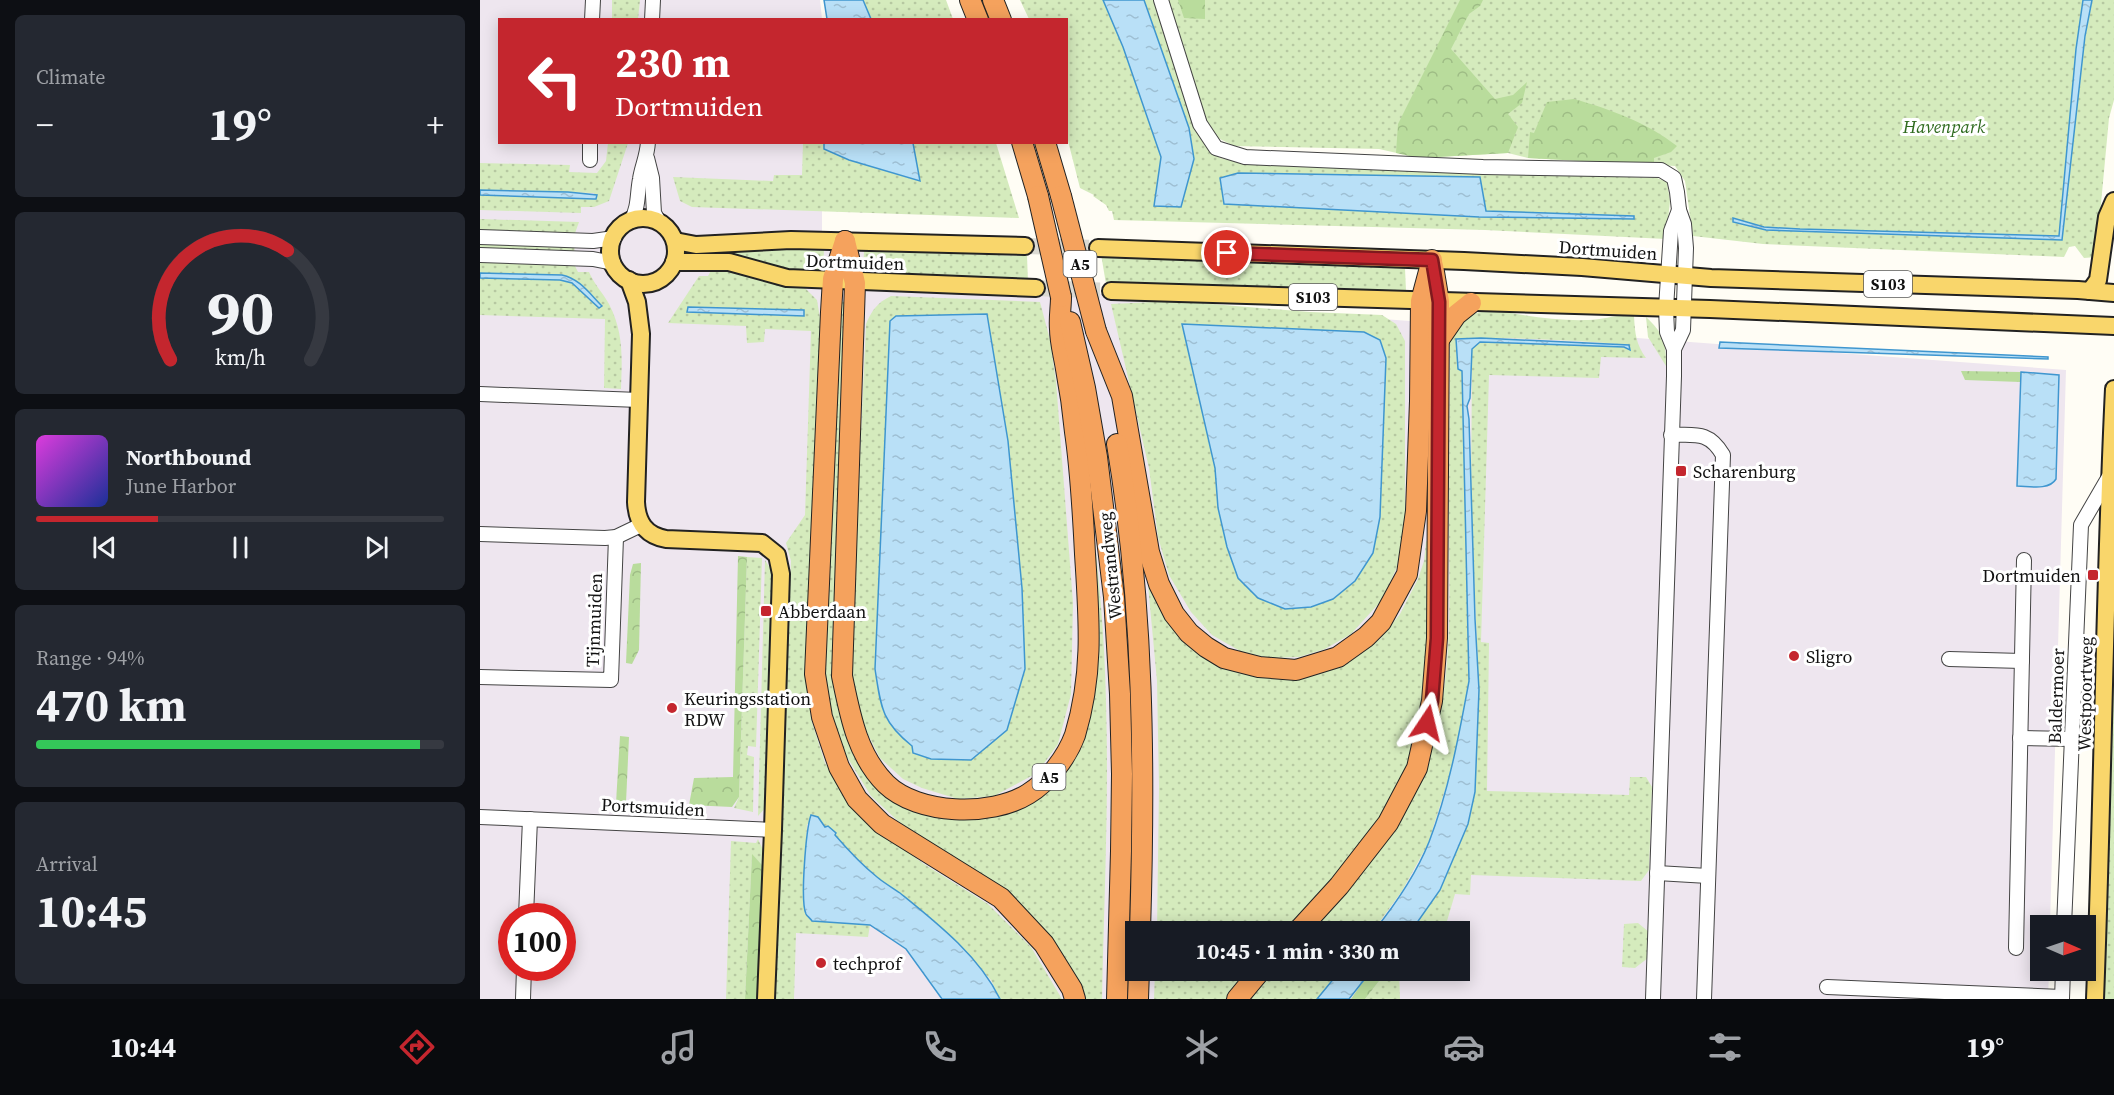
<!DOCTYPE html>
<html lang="en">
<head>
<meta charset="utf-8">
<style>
	body { margin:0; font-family:"Source Serif 4",serif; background:#242831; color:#f1f3f6; height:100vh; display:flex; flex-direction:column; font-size:22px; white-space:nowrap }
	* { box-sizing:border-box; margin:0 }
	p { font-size:20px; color:#9ea1a6 }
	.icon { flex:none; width:33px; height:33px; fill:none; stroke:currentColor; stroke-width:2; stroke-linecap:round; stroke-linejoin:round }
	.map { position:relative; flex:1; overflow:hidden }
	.panel { display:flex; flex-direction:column; gap:15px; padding:15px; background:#0d0f14; width:480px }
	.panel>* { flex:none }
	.top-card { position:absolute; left:18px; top:18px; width:570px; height:126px; border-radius:0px; box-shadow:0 3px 15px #0003; background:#c4262e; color:#fff; overflow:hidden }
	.needle { width:39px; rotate:92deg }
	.buttons { position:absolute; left:1550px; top:915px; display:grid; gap:12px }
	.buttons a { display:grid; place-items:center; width:66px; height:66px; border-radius:0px; background:#171b24; box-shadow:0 3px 15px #0003; font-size:30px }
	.speed { position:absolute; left:18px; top:903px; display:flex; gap:12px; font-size:30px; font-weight:700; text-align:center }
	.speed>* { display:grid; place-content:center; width:78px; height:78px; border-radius:50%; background:#171b24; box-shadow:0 3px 15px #0003; line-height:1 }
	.speed .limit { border:9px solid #d22; background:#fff; color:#111 }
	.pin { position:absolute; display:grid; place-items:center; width:51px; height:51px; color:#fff; margin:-26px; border:3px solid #fff; border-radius:50%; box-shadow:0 2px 6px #0007 }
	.me { position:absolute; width:66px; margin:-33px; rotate:10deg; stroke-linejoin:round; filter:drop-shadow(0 0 4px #0008) }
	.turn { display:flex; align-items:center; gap:21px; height:126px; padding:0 18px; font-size:27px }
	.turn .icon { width:78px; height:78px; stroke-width:2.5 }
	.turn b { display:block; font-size:42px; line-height:51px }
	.big { font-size:45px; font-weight:700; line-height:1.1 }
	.panel .widget { flex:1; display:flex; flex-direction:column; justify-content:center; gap:9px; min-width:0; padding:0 21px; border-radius:9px; background:#242831 }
	.panel .dial { align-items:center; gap:0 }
	.dial svg { height:156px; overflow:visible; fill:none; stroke:#363941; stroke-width:7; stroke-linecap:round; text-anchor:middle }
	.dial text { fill:#f1f3f6; stroke:none }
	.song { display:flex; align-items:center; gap:18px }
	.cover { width:72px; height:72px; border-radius:9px; background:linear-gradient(135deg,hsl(300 70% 55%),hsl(230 70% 35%)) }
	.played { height:6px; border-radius:3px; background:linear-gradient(90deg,#c4262e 30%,#363941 30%) }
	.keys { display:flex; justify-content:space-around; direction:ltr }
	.heat { display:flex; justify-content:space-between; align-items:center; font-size:33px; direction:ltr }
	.charge { height:9px; border-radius:4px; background:linear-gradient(90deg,#34c759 94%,#363941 0) }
	.trip { position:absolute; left:645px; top:921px; width:345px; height:60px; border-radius:0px; background:#171b24; box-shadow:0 3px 15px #0003; font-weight:700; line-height:60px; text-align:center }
	.tabs { display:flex; height:96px; justify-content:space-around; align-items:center; background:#090b0e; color:#9ea1a6 }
	.tabs .icon { width:42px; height:42px }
	.tabs .selected { color:#c4262e }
	.tabs b { font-size:27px; color:#f1f3f6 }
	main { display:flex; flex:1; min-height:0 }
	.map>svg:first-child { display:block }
	.industrial { fill:#eee6ef; fill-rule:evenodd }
	.grass { fill:url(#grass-dots); fill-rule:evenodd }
	.forest { fill:url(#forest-crowns) }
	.water { fill:url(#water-ripples); stroke:#3f96cf; stroke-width:1.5 }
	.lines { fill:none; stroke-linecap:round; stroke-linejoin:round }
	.major-tunnel { stroke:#dbdad3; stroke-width:16; stroke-dasharray:16 8; stroke-linecap:butt }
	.minor-casing { stroke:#444; stroke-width:16 }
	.major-casing { stroke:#222; stroke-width:20 }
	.highway-casing { stroke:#222; stroke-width:22 }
	.minor { stroke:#fff; stroke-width:14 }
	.major { stroke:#f9d66b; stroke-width:16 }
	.highway { stroke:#f5a25d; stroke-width:20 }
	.highway-bridge-casing { stroke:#222; stroke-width:22; stroke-linecap:butt }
	.highway-bridge { stroke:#f5a25d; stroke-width:20 }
	.route-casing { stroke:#7f191e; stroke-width:15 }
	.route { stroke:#c4262e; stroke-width:10 }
	.poi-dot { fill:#c4262e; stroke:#fff; stroke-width:2 }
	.labels { text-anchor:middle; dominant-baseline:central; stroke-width:6; stroke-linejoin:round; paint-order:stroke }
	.shield { fill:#fff; stroke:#585858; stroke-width:1.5 }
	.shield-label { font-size:16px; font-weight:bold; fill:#111 }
	.park-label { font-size:18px; font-style:italic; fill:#2f6b1f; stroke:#fff }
	.street-label { font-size:18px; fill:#111; stroke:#fff }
	.poi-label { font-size:18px; fill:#111; stroke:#fff; text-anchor:start }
</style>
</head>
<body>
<main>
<section class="panel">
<div class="widget"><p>Climate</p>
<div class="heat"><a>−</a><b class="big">19°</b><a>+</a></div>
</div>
<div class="widget dial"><svg viewBox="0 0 100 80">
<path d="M14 69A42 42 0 1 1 86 69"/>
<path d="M14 69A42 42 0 0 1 74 13" stroke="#c4262e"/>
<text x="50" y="56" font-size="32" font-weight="700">90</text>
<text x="50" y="72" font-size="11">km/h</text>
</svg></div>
<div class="widget">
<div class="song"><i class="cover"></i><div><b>Northbound</b><p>June Harbor</p></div></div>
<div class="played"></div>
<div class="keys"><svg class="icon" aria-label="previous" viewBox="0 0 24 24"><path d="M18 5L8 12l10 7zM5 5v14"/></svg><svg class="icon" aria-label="pause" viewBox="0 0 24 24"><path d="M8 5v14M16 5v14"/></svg><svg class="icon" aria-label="next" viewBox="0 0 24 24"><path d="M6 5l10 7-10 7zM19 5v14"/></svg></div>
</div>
<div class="widget"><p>Range · 94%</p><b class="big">470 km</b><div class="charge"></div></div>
<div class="widget"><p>Arrival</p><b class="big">10:45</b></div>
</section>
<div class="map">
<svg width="1634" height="999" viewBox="0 0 1634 999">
	<defs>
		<pattern id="grass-dots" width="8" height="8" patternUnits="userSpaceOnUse" patternTransform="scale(1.5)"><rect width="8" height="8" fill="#d5ebbd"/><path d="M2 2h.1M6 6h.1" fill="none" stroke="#b6c8a1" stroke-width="1.8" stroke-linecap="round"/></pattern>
		<pattern id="forest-crowns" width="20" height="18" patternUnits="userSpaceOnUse" patternTransform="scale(1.5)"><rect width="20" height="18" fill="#b9dc9c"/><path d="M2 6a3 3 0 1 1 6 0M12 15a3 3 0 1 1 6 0" fill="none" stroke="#9ebc85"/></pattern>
		<pattern id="water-ripples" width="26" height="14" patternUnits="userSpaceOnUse" patternTransform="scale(1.5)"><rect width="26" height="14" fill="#b9e0f7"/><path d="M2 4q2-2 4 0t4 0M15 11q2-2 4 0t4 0" fill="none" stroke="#9ebfd3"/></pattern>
	</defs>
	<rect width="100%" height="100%" fill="#fffdf5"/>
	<path class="industrial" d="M 0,0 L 340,0 L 342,19 L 20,20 L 20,142 L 342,143 L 342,232 L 649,300 L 1586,370 L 1570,925 L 1560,926 L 1560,970 L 1569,971 L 1568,999 L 0,999 ZM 32,916 L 82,916 L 82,968 L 32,968 ZM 656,932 L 980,932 L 980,970 L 656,970 Z"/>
	<g class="grass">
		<polygon points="132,0 160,0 158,19 132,19"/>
		<polygon points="383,0 466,0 473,19 391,19"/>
		<path d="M 540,0 L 675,0 L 725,146 L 740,158 L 761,163 L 1177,178 L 1187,182 L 1190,201 L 1186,239 L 1005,230 L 634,220 L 632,211 L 629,211 L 626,205 L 613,196 L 614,195 L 600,188 L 587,137 L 586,20 L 549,19 ZM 1000,177 L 1006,211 L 1153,216 L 999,217 L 744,204 L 740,178 Z"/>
		<polygon points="686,0 1603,0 1595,60 1605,39 1612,0 1634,0 1634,100 1629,118 1616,257 1604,258 1595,246 1589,247 1584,257 1283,244 1213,236 1205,181 1195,166 1048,158 1028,153 939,158 899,149 754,146 738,138 727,122"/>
		<polygon points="344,142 344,149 369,160 439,181 433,143 516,143 539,218 212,207 200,201 193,177 293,181 294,175 322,175 323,143"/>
		<polygon points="128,143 148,143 129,201 114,207 101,207 101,213 0,210 0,195 116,198 114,193 0,190 0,163 90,165 89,172 117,173 126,161"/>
		<polygon points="0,219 99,222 94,236 0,233"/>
		<polygon points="0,242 95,246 94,253 0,250"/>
		<path d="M 339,246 L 344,250 L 343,270 C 326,281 256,262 234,257 L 234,249 Z"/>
		<polygon points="384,251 547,256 548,282 383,275"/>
		<polygon points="621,254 922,264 925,268 926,291 922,294 626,284"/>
		<path d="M 0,259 L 93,262 L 98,272 L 109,272 C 114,284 123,293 129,304 C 144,333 142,358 141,389 L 124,388 L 125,319 L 0,315 Z"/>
		<path d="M 234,265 L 323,286 L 337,300 L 340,318 L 340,364 L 326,662 L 331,719 L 345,763 L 363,790 L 399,831 L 444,864 L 508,904 L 551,947 L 582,999 L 520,999 L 511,980 L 480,946 L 418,892 L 399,879 L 366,848 L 348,826 L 345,827 L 327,824 L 324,900 L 325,913 L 332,921 L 390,925 L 388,937 L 316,933 L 314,999 L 294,999 L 300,807 L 311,561 L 306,543 L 325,515 L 331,331 L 285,329 L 284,342 L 267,343 L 266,326 L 188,323 L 219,276 L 228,276 ZM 208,307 L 324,310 L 324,316 L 208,312 Z"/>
		<path d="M 411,296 L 560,302 L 570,340 L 576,381 L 593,603 L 591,694 L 578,744 L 557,773 L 514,796 L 478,799 L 442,788 L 423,779 L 400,758 L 381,721 L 373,682 L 373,608 L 386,324 C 392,310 397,303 411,296 Z"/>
		<path d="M 371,301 L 356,662 L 396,779 L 488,817 L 583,772 L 605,738 L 615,693 L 616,659 L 611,503 C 618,569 625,636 626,703 C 629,802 624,900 622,999 L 603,999 L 587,964 L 466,855 L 418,821 L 391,796 L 367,757 L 354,730 L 346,681 L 346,618 L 358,302 Z"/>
		<polygon points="695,301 830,312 902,315 916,324 925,341 925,522 917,567 902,600 871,634 845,649 819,657 789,658 760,651 732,635 711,612 689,575 678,537 669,468 631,304"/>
		<path d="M 1019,311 C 1048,316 1078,321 1108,320 C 1124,320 1139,313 1154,316 C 1155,334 1156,344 1166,358 L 1121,357 L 1119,378 L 1009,375 L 1001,642 L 1009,643 L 1007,791 L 1149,795 L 1150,777 L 1166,777 L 1172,787 L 1169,870 L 1161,881 L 991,875 L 990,895 L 975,894 L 967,921 L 957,931 L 931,931 L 960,890 L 988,824 L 995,792 L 999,690 L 991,505 L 992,349 L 1000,342 L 1144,347 L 1150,350 L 1149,345 C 1092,340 1034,337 977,339 L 978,369 L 982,371 L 989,681 L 973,764 L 948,844 L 922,891 L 893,931 L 827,932 C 862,894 900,856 925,812 C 974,726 970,627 969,531 C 969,466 970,401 970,335 C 987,313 991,312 1019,311 Z"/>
		<path d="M 1166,317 C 1184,334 1186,342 1186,366 L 1168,337 Z"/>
		<polygon points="946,541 953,546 951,654 932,759 914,801 860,875 805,931 677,931 679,786 677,681 666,564 717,648 852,668 878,656 900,639 920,614 938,579 944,561"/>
		<polygon points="267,557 282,558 276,747 268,746 267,755 274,757 273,812 254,808 259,797"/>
		<polygon points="285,560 294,575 286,807 278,816"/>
		<polygon points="1634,656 1634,999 1623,999"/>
		<polygon points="278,839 284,852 283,866 272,855 265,999 246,999 251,841 276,843"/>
		<polygon points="1158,923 1169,932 1168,958 1155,968 1142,967 1144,924"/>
		<polygon points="675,971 768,971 746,999 674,999"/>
		<polygon points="792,971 860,971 837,999 765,999"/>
		<polygon points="907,971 919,971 920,999 885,999"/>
	</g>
	<g class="forest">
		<polygon points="698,0 725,0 725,19 704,18"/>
		<polygon points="980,0 1003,0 1000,6 989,14 971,49 1015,99 1033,95 1047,82 1042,103 1028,114 1038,127 1028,153 939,158 916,153 918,124"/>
		<path d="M 1094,99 C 1132,110 1166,122 1197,146 L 1191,152 L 1174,158 L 1174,165 L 1048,158 L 1050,132 L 1054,133 L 1067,102 Z"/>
		<polygon points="1481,371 1541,372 1540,382 1485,380"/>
		<polygon points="258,556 267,557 259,797 252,807 209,805 214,778 253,777"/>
		<polygon points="161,563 159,650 152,664 146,663 150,575 153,564"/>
		<polygon points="140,736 149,737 146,803 136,803"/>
		<polygon points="272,854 283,866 279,999 265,999"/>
		<polygon points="891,970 907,971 885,999 871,999"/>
	</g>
	<g class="water">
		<polygon points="344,0 383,0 391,19 347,19"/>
		<polygon points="623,0 664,0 709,128 714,159 701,207 674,206 681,157 643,47"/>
		<polygon points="1603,0 1612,0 1605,36 1582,240 1286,230 1253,222 1253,218 1284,227 1320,229 1579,236 1596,49"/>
		<polygon points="344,143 433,143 440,181 369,160 344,149"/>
		<polygon points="758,173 1000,177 1006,211 1154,216 1154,219 999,217 744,204 740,178"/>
		<polygon points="0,190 88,192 117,195 116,199 114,199 0,195"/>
		<path d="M 0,273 L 82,275 C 100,279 109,293 122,306 L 119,308 L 92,283 L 80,280 L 0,278 Z"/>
		<polygon points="208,307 324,310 324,316 207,312"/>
		<path d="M 507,314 L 528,441 L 542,588 L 545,669 L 527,730 L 491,760 L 451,759 L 433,753 L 432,746 C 401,721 401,707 395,669 L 410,321 L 416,316 Z"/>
		<polygon points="702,324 884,332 900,340 906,358 900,517 893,553 875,581 853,599 831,607 805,609 778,598 758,578 747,547 738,508 735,468"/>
		<path d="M 1001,338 L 1149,345 L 1150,350 L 1144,347 L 1000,342 L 992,349 L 990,398 L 987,406 L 989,419 L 995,619 L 999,690 L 995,792 L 988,824 L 960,890 L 934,927 L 929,931 L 894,931 C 914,906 937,872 949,842 C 969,790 979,735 989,681 L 982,371 L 978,369 L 976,339 Z"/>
		<polygon points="1240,342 1568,357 1568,359 1239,348"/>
		<path d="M 1541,372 L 1579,375 L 1576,479 C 1569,491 1548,486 1537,486 Z"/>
		<path d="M 331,815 L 338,817 L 345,827 L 348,826 L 356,833 L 355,835 C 368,850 382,865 397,877 C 404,883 413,888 420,893 C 457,923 499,956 520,999 L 462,999 L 426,949 L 390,925 L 332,921 C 330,918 327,916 326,914 C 320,901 326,829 331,815 Z"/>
		<polygon points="860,971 891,971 869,999 837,999"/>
	</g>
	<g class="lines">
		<g class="major-tunnel">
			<polyline points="545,246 618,248"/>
			<polyline points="556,288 631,291"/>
		</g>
		<defs>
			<g id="minor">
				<polyline points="681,0 720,124 736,148 765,157 1003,167 1181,170 1194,178 1197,192 1199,210 1204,224 1206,248 1203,330 1194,349"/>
				<polyline points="112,20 113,0"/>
				<polyline points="172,20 173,0"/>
				<polyline points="167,158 172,178 174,213 179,222"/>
				<polyline points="110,160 110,142"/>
				<path d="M 151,221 C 159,207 157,194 160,179 C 162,166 167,157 168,142"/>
				<polyline points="0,237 113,241 134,238"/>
				<polyline points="0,255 113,259 133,263"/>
				<polyline points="0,394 159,400"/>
				<path d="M 1191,435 C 1216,435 1229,431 1243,455 L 1224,999"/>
				<polyline points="0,534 125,538 136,537 161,525"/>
				<polyline points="1469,659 1542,661"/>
				<polyline points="0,677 131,680 136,537"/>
				<polyline points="1540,738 1593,739"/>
				<polyline points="0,817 293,830"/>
				<polyline points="1177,873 1228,876"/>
				<polyline points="46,916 50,819"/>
				<polyline points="1584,926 1601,525 1630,475"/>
				<polyline points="1536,948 1544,560"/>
				<polyline points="1347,987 1582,997"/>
				<polyline points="43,999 44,968"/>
				<polyline points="1173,999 1194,376 1194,349 1187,332 1186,308 1191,231 1199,210"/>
				<polyline points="1582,999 1583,970"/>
			</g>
			<g id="major">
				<circle cx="163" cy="251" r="33"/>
				<polyline points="195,241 216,245 311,240 545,246"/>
				<polyline points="618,248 984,261 1102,267 1231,278 1598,290 1634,293"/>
				<polyline points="194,262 249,262 307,278 556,288"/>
				<path d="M 149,280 L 157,302 L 161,334 L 156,502 C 157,522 165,535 186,539 L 282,543 L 297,555 L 301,574 L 293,830 L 286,999"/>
				<polyline points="631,291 1230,309 1634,326"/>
				<polyline points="1610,291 1618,280 1627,217 1634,201"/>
				<path d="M 1615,999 C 1623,796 1624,592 1634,389"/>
			</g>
			<g id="highway">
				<polyline points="490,0 498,20"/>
				<polyline points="513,0 521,20"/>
				<polyline points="542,142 558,196"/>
				<polyline points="565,142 581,196"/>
				<path d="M 365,241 L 375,283 L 362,676 C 370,715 377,755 406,784 C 438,815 511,817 548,794 C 568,782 587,757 595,735 C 614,672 609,618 605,554 C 603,514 601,473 595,432 C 593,411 590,390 586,369 C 584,356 580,342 580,329 C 579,318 581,307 581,297"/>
				<polyline points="365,241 353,279 351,312 335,674 342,717 359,767 377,799 402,824 521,898 564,944 592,989 595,999"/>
				<polyline points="590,322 605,388 617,457 634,597 640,694 642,774 641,851 637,999"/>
				<polyline points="616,331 642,396 669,552 679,584 694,614 709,633 726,647 744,658 779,667 816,670 858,657 886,637 901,622 927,574 936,511 940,401 941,301 952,260"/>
				<polyline points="958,341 976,315 991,303"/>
				<path d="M 637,444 C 664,605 665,768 660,932"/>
				<polyline points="817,932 859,886 908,823 937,768 952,701 957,638 959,302 953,266"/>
				<polyline points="658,999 659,970"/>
				<polyline points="757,999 781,970"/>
			</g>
		</defs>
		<use href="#minor" class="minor-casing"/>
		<use href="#major" class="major-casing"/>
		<use href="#highway" class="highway-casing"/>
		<use href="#minor" class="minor"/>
		<use href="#major" class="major"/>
		<use href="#highway" class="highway"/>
		<defs>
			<g id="highway-bridge">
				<polyline points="558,196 581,297"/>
				<polyline points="581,196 616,331"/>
			</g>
		</defs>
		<use href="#highway-bridge" class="highway-bridge-casing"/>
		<use href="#highway-bridge" class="highway-bridge"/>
	</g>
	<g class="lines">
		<defs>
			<polyline id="route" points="747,253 952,260 959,302 957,638 952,701 947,723"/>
		</defs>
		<use href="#route" class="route-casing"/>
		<use href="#route" class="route"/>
	</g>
	<g class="poi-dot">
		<rect x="1195" y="465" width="12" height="12" rx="3"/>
		<rect x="1607" y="569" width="12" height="12" rx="3"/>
		<rect x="280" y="605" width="12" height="12" rx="3"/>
		<circle cx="1314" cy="656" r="6"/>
		<circle cx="192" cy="708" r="6"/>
		<circle cx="341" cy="963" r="6"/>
	</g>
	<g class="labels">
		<g class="shield">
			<rect x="583.5" y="251" width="33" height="26" rx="4.5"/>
			<rect x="1384" y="271" width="48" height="26" rx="4.5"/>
			<rect x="809" y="284" width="48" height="26" rx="4.5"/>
			<rect x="552.5" y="764" width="33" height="26" rx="4.5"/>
		</g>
		<g class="shield-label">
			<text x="600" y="264">A5</text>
			<text x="1408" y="284">S103</text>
			<text x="833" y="297">S103</text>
			<text x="569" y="777">A5</text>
		</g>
		<g class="park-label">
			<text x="1464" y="126">Havenpark</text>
		</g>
		<g class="street-label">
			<text transform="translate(1128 250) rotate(4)">Dortmuiden</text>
			<text transform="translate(375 262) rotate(2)">Dortmuiden</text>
			<text transform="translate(630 566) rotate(-96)">Westrandweg</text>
			<text transform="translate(114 620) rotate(-88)">Tijnmuiden</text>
			<text transform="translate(1605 694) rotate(-89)">Westpoortweg</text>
			<text transform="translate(1576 696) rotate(-88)">Baldermoer</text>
			<text transform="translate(173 807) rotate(3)">Portsmuiden</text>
		</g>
		<g class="poi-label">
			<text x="1213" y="471">Scharenburg</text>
			<text x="1601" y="575" text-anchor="end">Dortmuiden</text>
			<text x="298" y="611">Abberdaan</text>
			<text x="1326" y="656">Sligro</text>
			<text x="204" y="698">Keuringsstation<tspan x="204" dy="21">RDW</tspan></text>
			<text x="353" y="963">techprof</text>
		</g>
	</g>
</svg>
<div class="buttons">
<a><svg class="needle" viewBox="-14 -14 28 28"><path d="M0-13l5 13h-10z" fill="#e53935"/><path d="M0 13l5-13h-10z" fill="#9ea1a6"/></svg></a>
</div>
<div class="speed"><div class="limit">100</div></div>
<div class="pin" style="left:747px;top:253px;background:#d93025"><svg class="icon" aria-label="arrive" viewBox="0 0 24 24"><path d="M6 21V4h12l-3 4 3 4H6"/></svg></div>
<svg class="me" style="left:947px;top:723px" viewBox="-20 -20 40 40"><path d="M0-17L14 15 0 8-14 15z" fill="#c4262e" stroke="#fff" stroke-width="4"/></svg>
<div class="trip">10:45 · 1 min · 330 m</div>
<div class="top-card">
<div class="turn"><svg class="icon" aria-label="left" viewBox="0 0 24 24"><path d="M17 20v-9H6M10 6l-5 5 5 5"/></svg><div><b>230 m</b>Dortmuiden</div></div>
</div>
</div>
</main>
<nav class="tabs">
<b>10:44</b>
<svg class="icon selected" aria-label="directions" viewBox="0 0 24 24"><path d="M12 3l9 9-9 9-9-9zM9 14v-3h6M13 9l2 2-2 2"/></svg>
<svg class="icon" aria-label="music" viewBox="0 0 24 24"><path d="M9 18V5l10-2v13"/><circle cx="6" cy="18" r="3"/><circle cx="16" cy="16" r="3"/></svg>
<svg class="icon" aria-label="phone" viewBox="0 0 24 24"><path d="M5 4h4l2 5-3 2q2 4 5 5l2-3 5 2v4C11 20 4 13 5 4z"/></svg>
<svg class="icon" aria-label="climate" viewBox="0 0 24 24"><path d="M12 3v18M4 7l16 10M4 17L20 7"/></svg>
<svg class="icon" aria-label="car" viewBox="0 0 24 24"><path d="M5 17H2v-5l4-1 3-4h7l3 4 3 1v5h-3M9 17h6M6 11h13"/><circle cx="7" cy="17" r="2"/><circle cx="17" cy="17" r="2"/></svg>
<svg class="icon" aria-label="filters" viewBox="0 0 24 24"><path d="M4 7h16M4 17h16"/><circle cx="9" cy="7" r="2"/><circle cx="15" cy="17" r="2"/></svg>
<b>19°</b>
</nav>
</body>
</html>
